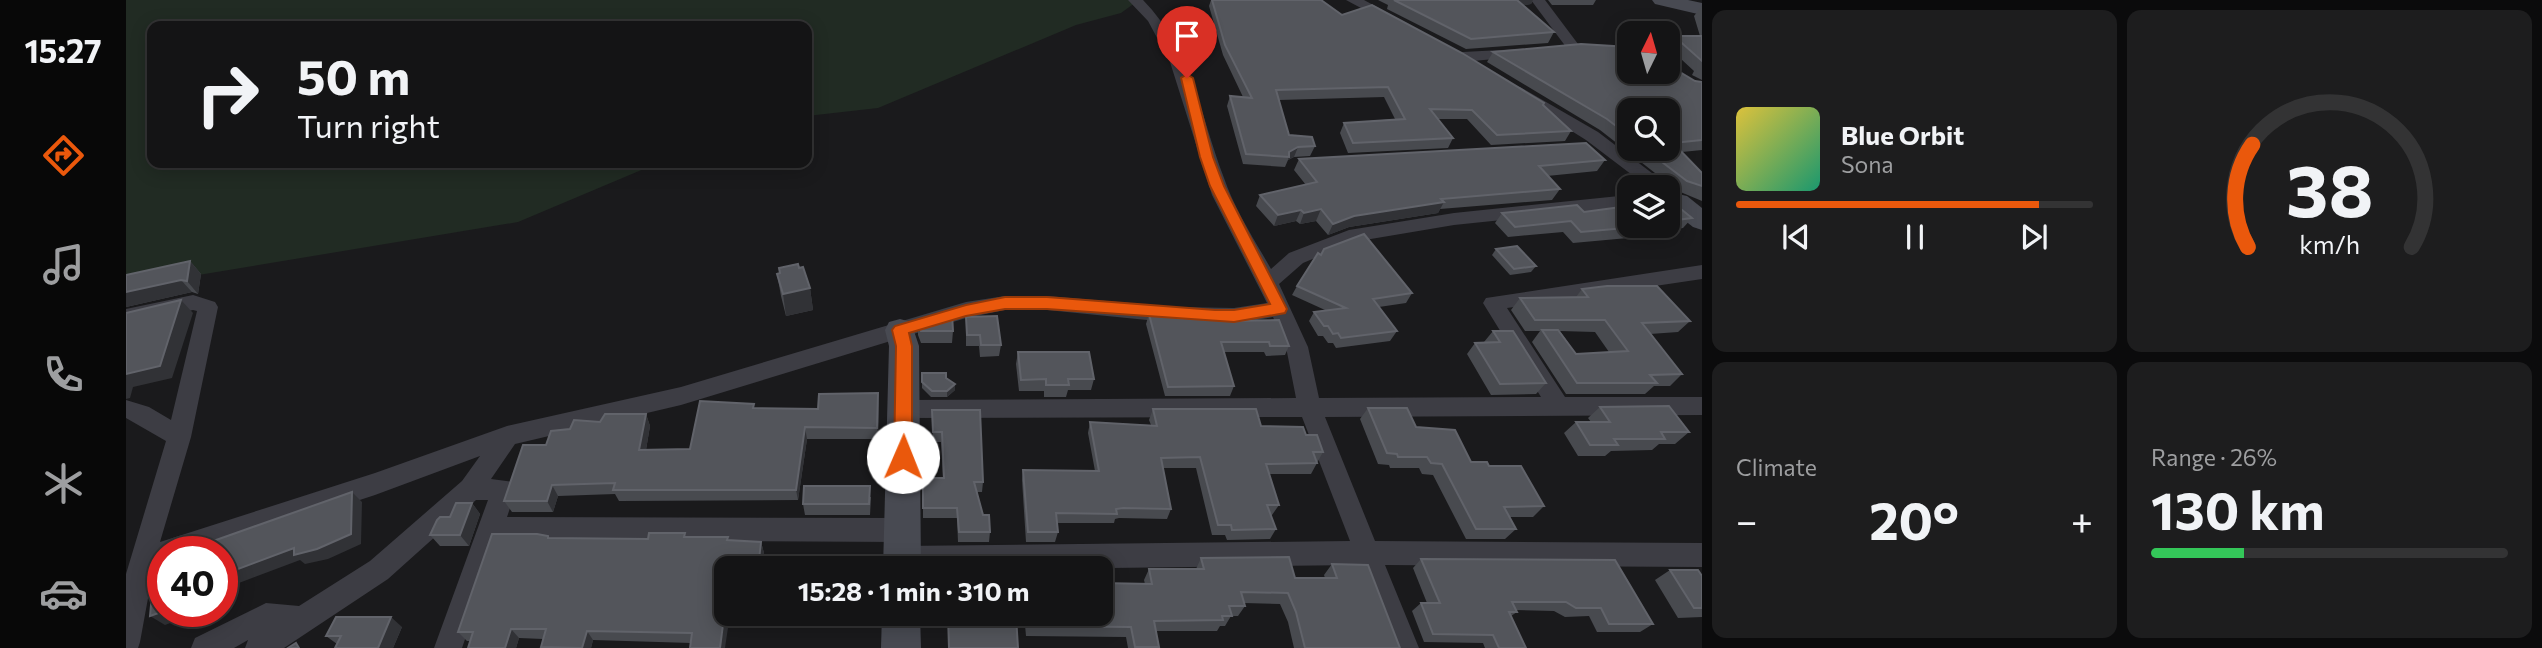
<!DOCTYPE html>
<html lang="en">
<head>
<meta charset="utf-8">
<style>
	body { margin:0; font-family:Commissioner,sans-serif; background:#1d1d1e; color:#f1f3f6; height:100vh; display:flex; flex-direction:column; font-size:26px; white-space:nowrap }
	* { box-sizing:border-box; margin:0 }
	p { font-size:23px; color:#9d9ea0 }
	.icon { flex:none; width:38px; height:38px; fill:none; stroke:currentColor; stroke-width:2; stroke-linecap:round; stroke-linejoin:round }
	.map { position:relative; flex:1; overflow:hidden }
	.panel { display:flex; flex-direction:column; gap:10px; padding:10px; background:#0b0b0c; width:840px }
	.panel>* { flex:none }
	.banner { position:absolute; left:21px; top:21px; width:665px; height:147px; border-radius:14px; box-shadow:0 4px 18px #0003,0 0 0 2px #333334; background:#141415; color:#f1f3f6; overflow:hidden }
	.needle { width:46px; rotate:5deg }
	.controls { position:absolute; left:1491px; top:21px; display:grid; gap:14px }
	.controls a { display:grid; place-items:center; width:63px; height:63px; border-radius:14px; background:#141415; box-shadow:0 4px 18px #0003,0 0 0 2px #333334; font-size:35px }
	.speed { position:absolute; left:21px; top:536px; display:flex; gap:14px; font-size:35px; font-weight:700; text-align:center }
	.speed>* { display:grid; place-content:center; width:91px; height:91px; border-radius:50%; background:#141415; box-shadow:0 4px 18px #0003,0 0 0 2px #333334; line-height:1 }
	.speed .limit { border:10px solid #d22; background:#fff; color:#111 }
	.pin { position:absolute; display:grid; place-items:center; width:60px; height:60px; color:#fff; margin:-72px -30px; border-radius:50% 50% 50% 0; rotate:-45deg; box-shadow:0 0 7px #0007 }
	.pin .icon { rotate:45deg }
	.me { position:absolute; width:77px; margin:-38px; rotate:1deg; stroke-linejoin:round; filter:drop-shadow(0 0 5px #0008) }
	.turn { display:flex; align-items:center; gap:24px; height:147px; padding:0 35px; font-size:32px }
	.turn .icon { width:91px; height:91px; stroke-width:2.5 }
	.turn b { display:block; font-size:49px; line-height:60px }
	.big { font-size:52px; font-weight:700; line-height:1.1 }
	.panel .tile { flex:1; display:flex; flex-direction:column; justify-content:center; gap:10px; min-width:0; padding:0 24px; border-radius:14px; background:#1d1d1e }
	.panel .dial { align-items:center; gap:0 }
	.dial svg { height:182px; overflow:visible; fill:none; stroke:#333334; stroke-width:7; stroke-linecap:round; text-anchor:middle }
	.dial text { fill:#f1f3f6; stroke:none }
	.song { display:flex; align-items:center; gap:21px }
	.cover { width:84px; height:84px; border-radius:10px; background:linear-gradient(135deg,hsl(50 70% 55%),hsl(160 70% 35%)) }
	.played { height:7px; border-radius:4px; background:linear-gradient(90deg,#ea580c 85%,#333334 85%) }
	.keys { display:flex; justify-content:space-around; direction:ltr }
	.heat { display:flex; justify-content:space-between; align-items:center; font-size:38px; direction:ltr }
	.charge { height:10px; border-radius:5px; background:linear-gradient(90deg,#34c759 26%,#333334 0) }
	.panel .tiles { flex:1; display:grid; gap:10px; grid-template-columns:repeat(2,1fr) }
	.trip { position:absolute; left:588px; top:556px; width:399px; height:70px; border-radius:14px; background:#141415; box-shadow:0 4px 18px #0003,0 0 0 2px #333334; font-weight:700; line-height:70px; text-align:center }
	main { display:flex; flex:1; min-height:0 }
	.menu { display:flex; flex-direction:column; width:126px; justify-content:space-around; align-items:center; background:#080808; color:#9d9ea0 }
	.menu .icon { width:49px; height:49px }
	.menu .on { color:#ea580c }
	.menu b { font-size:32px; color:#f1f3f6 }
	.map>svg:first-child { display:block }
	.green { fill:#212b23 }
	.lines { fill:none; stroke-linecap:round; stroke-linejoin:round }
	.street { fill:#3d3d44; fill-rule:evenodd }
	.secondary { fill:#484a52; fill-rule:evenodd }
	.wall { fill:#484a4f; fill-rule:evenodd }
	.shaded-wall { fill:#313236 }
	.building { fill:#53555b; stroke:#61636a; stroke-width:2 }
	.route { fill:#ea580c; stroke:#983908; stroke-width:2 }
</style>
</head>
<body>
<main>
<nav class="menu">
<b>15:27</b>
<svg class="icon on" aria-label="directions" viewBox="0 0 24 24"><path d="M12 3l9 9-9 9-9-9zM9 14v-3h6M13 9l2 2-2 2"/></svg>
<svg class="icon" aria-label="music" viewBox="0 0 24 24"><path d="M9 18V5l10-2v13"/><circle cx="6" cy="18" r="3"/><circle cx="16" cy="16" r="3"/></svg>
<svg class="icon" aria-label="phone" viewBox="0 0 24 24"><path d="M5 4h4l2 5-3 2q2 4 5 5l2-3 5 2v4C11 20 4 13 5 4z"/></svg>
<svg class="icon" aria-label="climate" viewBox="0 0 24 24"><path d="M12 3v18M4 7l16 10M4 17L20 7"/></svg>
<svg class="icon" aria-label="car" viewBox="0 0 24 24"><path d="M5 17H2v-5l4-1 3-4h7l3 4 3 1v5h-3M9 17h6M6 11h13"/><circle cx="7" cy="17" r="2"/><circle cx="17" cy="17" r="2"/></svg>
</nav>
<div class="map">
<svg width="1576" height="648" viewBox="0 0 1576 648">
	<rect width="100%" height="100%" fill="#1a1a1c"/>
	<polygon class="green" points="0,0 1013,0 995,13 950,25 752,108 681,116 681,26 26,26 26,163 532,163 392,222 0,287"/>
	<g class="lines">
		<g class="street">
			<path d="M 1002,0 L 1017,0 C 1066,50 1074,115 1098,178 C 1109,210 1128,239 1145,269 L 1163,253 L 1223,230 L 1328,213 L 1503,195 L 1503,207 L 1328,225 L 1227,242 L 1177,263 L 1153,284 L 1182,347 L 1193,398 L 1415,397 L 1357,303 L 1360,298 L 1576,265 L 1576,279 L 1381,308 L 1439,397 L 1576,397 L 1576,415 L 1199,417 L 1249,541 L 1576,543 L 1576,567 L 1259,565 L 1293,648 L 1265,648 L 1233,565 L 902,569 L 767,567 L 763,558 L 767,549 L 776,546 L 1224,541 L 1176,417 L 777,418 L 769,416 L 766,409 L 769,402 L 777,400 L 1170,398 L 1160,347 L 1147,317 L 1108,324 L 1051,323 L 921,310 L 879,310 L 840,318 L 555,405 L 389,444 L 365,479 L 387,482 L 390,490 L 381,517 L 776,518 L 785,522 L 789,530 L 785,538 L 776,542 L 373,540 L 336,648 L 308,648 L 362,500 L 350,500 L 262,579 L 158,648 L 119,648 L 122,640 L 108,648 L 65,648 L 69,638 L 140,603 L 173,606 L 244,561 L 336,481 L 354,456 L 249,495 L 78,551 L 37,551 L 37,561 L 31,555 L 29,560 L 14,642 L 12,648 L 0,648 L 0,574 L 40,441 L 0,418 L 0,400 L 23,407 L 45,420 L 71,311 L 67,310 L 0,325 L 0,309 L 67,295 L 89,302 L 92,307 L 65,437 L 34,542 L 249,473 L 381,426 L 555,387 L 840,302 L 879,296 L 921,296 L 1051,307 L 1108,308 L 1141,303 L 1086,195 L 1044,62 L 1022,21 Z"/>
			<polygon points="1220,0 1238,0 1273,19 1266,23 1261,22"/>
			<polygon points="1405,0 1419,0 1455,48 1453,51 1443,51"/>
			<polygon points="1394,49 1399,50 1401,53 1399,56 1337,62 1329,57 1337,52"/>
			<polygon points="1394,87 1472,132 1539,183 1542,187 1522,187 1460,140 1388,95 1386,92 1388,89"/>
		</g>
		<g class="secondary">
			<polygon points="1526,0 1562,0 1576,3 1576,15 1529,4"/>
			<polygon points="1552,194 1561,196 1576,208 1576,230 1567,227 1543,208 1542,198"/>
			<polygon points="774,319 785,322 793,346 795,569 757,569 763,346 759,330 763,322"/>
			<polygon points="756,614 794,614 795,648 755,648"/>
		</g>
	</g>
	<g class="wall">
		<polygon points="1085,0 1195,0 1216,15 1417,105 1445,131 1439,141 1365,145 1341,119 1312,119 1327,138 1322,148 1222,153 1214,133 1218,123 1269,119 1258,97 1153,100 1163,135 1189,146 1184,156 1168,157 1162,160 1159,167 1117,164 1101,106 1104,96 1117,97 1097,55 1083,6"/>
		<polygon points="1252,0 1407,0 1405,4 1397,5 1428,32 1422,43 1340,49 1261,9 1262,5"/>
		<polygon points="1422,0 1470,0 1467,5 1426,5"/>
		<polygon points="1576,6 1576,80 1566,75 1568,71 1542,47 1542,45 1548,36 1574,36 1568,16"/>
		<path d="M 1367,52 L 1576,82 L 1576,150 L 1556,152 L 1576,173 L 1576,201 L 1552,191 L 1474,130 L 1361,62 ZM 1503,110 L 1542,149 L 1503,149 Z"/>
		<polygon points="1173,159 1479,160 1471,171 1421,176 1434,189 1426,200 1314,209 1312,213 1223,227 1202,235 1190,221 1174,224 1170,221 1148,226 1130,206 1134,195 1180,185 1168,170"/>
		<polygon points="1542,201 1566,218 1557,228 1504,236 1502,238 1447,243 1437,232 1382,237 1369,223 1376,213 1458,212 1503,226 1542,226"/>
		<polygon points="1370,249 1410,266 1405,272 1384,275 1366,255"/>
		<polygon points="64,261 75,274 72,294 66,292 0,307 0,275"/>
		<polygon points="653,268 673,268 684,288 687,310 660,316 655,296 651,274 654,273"/>
		<polygon points="1171,286 1286,293 1280,303 1253,307 1271,331 1264,341 1210,348 1207,343 1202,343 1197,336 1192,336 1183,321 1188,312 1199,310 1166,295"/>
		<path d="M 1456,289 L 1564,321 L 1552,332 L 1524,334 L 1556,374 L 1544,386 L 1528,386 L 1519,394 L 1440,394 L 1406,342 L 1414,331 L 1399,331 L 1385,310 L 1394,298 L 1450,297 ZM 1434,331 L 1469,332 L 1483,352 L 1450,354 Z"/>
		<polygon points="1023,314 1100,321 1163,346 1159,355 1140,356 1138,352 1098,352 1108,386 1104,396 1039,396 1020,324"/>
		<polygon points="840,317 875,345 873,356 854,357 853,346 840,346"/>
		<polygon points="792,323 827,331 826,343 795,343 792,335"/>
		<polygon points="1367,331 1420,383 1410,394 1365,395 1341,354 1349,343 1358,342"/>
		<polygon points="892,352 968,379 965,390 942,390 940,397 918,397 918,391 893,391 890,364"/>
		<polygon points="796,373 820,378 829,384 829,390 821,397 805,397 796,388"/>
		<polygon points="753,405 752,439 681,439 672,500 493,501 489,494 432,496 427,512 386,512 378,501 420,445 444,429 474,422 520,414 524,426 520,450 564,449 629,408 692,409"/>
		<polygon points="1474,407 1563,432 1549,444 1533,444 1526,450 1485,451 1479,456 1452,456 1438,433 1450,422 1465,422 1462,418"/>
		<polygon points="1242,408 1290,427 1345,462 1363,466 1418,506 1407,517 1384,517 1390,529 1379,539 1340,539 1307,475 1296,474 1293,468 1264,468 1263,465 1252,464 1234,419"/>
		<polygon points="1027,409 1135,426 1180,435 1197,452 1185,474 1143,474 1153,505 1146,515 1144,515 1150,529 1144,539 1101,540 1099,535 1086,535 1070,468 1037,468 1045,509 1041,519 993,518 989,519 988,523 931,523 932,532 929,542 900,542 896,480 897,470 969,471 962,433 964,422 1025,425 1023,420"/>
		<polygon points="806,410 857,482 856,492 851,492 857,515 864,532 863,542 832,542 831,518 797,518 797,478 817,478 815,442 807,442"/>
		<polygon points="745,497 744,515 679,515 677,504"/>
		<polygon points="346,503 354,514 343,546 314,546 304,535 324,517"/>
		<polygon points="422,536 424,538 522,539 561,537 635,542 638,553 636,569 600,569 565,643 467,640 465,648 415,648 415,647 417,639 393,638 390,648 342,648 344,641 341,641 332,632"/>
		<polygon points="1075,558 1169,578 1199,578 1198,575 1206,564 1274,648 1168,648 1162,622 1154,604 1118,603 1119,606 1112,616 1105,616 1099,626 1094,626 1091,631 1030,631 1033,647 1032,648 1002,648 1000,637 900,636 898,614 975,614 1019,584 1018,580 1023,569 1070,569"/>
		<polygon points="1295,559 1489,560 1527,624 1514,632 1471,632 1463,616 1439,617 1428,611 1390,610 1391,612 1385,616 1400,648 1359,648 1357,643 1298,642 1286,611 1295,603 1301,603 1287,568"/>
		<polygon points="1544,570 1576,576 1576,617 1552,618 1529,580"/>
		<polygon points="276,627 267,648 209,648 211,644 200,636"/>
	</g>
	<g class="shaded-wall">
		<polygon points="1387,0 1407,0 1405,4 1383,8"/>
		<polygon points="1172,147 1168,157 1162,160 1163,152"/>
		<polygon points="1318,202 1312,213 1223,227 1202,235 1207,224 1228,216"/>
		<polygon points="1195,209 1190,221 1174,224 1178,213"/>
		<polygon points="1175,210 1170,221 1148,226 1152,215"/>
		<polygon points="64,261 75,274 72,294 61,281"/>
		<polygon points="55,280 66,292 0,307 0,292"/>
		<polygon points="684,288 687,310 660,316 657,294"/>
		<polygon points="55,300 67,313 46,378 7,387 4,398 0,399 0,374"/>
		<polygon points="829,384 829,390 821,397 821,391"/>
		<polygon points="752,393 753,405 752,439 751,428"/>
		<polygon points="520,414 524,426 518,461 513,450"/>
		<polygon points="679,427 681,439 672,500 670,490"/>
		<polygon points="426,485 432,496 427,512 421,501"/>
		<polygon points="226,492 236,502 235,544 202,559 179,564 174,560 105,586 105,592 96,596 96,575"/>
		<polygon points="346,503 354,514 343,546 334,535"/>
		<polygon points="635,542 638,553 636,569 632,569"/>
		<polygon points="600,601 600,614 604,614 599,648 594,648"/>
		<polygon points="38,611 66,611 65,615 39,625 24,616"/>
		<polygon points="265,617 276,627 267,648 252,648"/>
		<polygon points="385,629 393,638 390,648 379,648"/>
		<polygon points="461,631 467,640 465,648 456,648"/>
	</g>
	<g class="building">
		<polygon points="1086,0 1195,0 1216,15 1246,5 1336,53 1418,103 1417,105 1445,131 1371,135 1346,110 1304,109 1327,138 1227,143 1218,123 1279,119 1262,87 1150,90 1163,135 1186,137 1189,146 1172,147 1163,152 1163,157 1120,154 1104,96 1126,98 1099,45"/>
		<polygon points="1268,0 1391,0 1428,32 1345,39"/>
		<polygon points="1548,36 1576,36 1576,61"/>
		<polygon points="1455,44 1503,47 1503,72 1542,72 1542,65 1569,81 1576,82 1576,140 1547,143 1576,173 1576,186 1561,181 1519,149 1542,149 1542,110 1503,110 1503,136 1481,119 1367,52"/>
		<polygon points="1460,143 1479,160 1413,166 1434,189 1315,199 1318,202 1228,216 1207,224 1195,209 1178,213 1175,210 1152,215 1134,195 1191,182 1173,159"/>
		<polygon points="1542,201 1545,201 1566,218 1542,221"/>
		<polygon points="1451,205 1458,212 1503,206 1503,226 1510,226 1511,227 1455,232 1445,221 1389,227 1376,213"/>
		<polygon points="1238,234 1286,293 1247,299 1271,331 1215,338 1212,333 1207,334 1202,326 1198,326 1188,312 1220,308 1171,286 1192,253 1195,255 1198,249"/>
		<polygon points="1391,246 1410,266 1388,269 1370,249"/>
		<polygon points="64,261 61,281 55,280 0,292 0,275"/>
		<polygon points="672,264 673,268 677,267 684,288 657,294 651,274 654,273 653,268"/>
		<polygon points="1481,286 1531,286 1564,321 1516,323 1556,374 1524,375 1531,383 1451,383 1416,330 1432,330 1450,354 1502,351 1479,320 1409,320 1394,298 1462,297 1456,289"/>
		<polygon points="55,300 34,366 0,374 0,313"/>
		<polygon points="826,314 827,331 795,331 792,323"/>
		<polygon points="1023,314 1099,317 1100,321 1153,320 1163,346 1144,346 1143,342 1095,342 1108,386 1042,387"/>
		<polygon points="871,316 875,345 855,345 854,335 841,335 840,317"/>
		<polygon points="1367,331 1387,331 1420,383 1374,384 1349,343 1374,342"/>
		<polygon points="892,352 963,352 968,379 942,379 943,385 920,385 920,379 895,380"/>
		<polygon points="796,373 820,373 820,378 829,384 821,391 806,391 796,382"/>
		<polygon points="752,393 751,428 679,427 670,490 487,490 489,483 426,485 421,501 378,501 397,445 420,445 425,431 444,429 448,420 474,422 479,414 520,414 513,450 564,449 574,401 628,404 627,408 692,409 693,394"/>
		<polygon points="1543,406 1563,432 1535,432 1539,439 1488,439 1492,445 1464,445 1450,422 1484,422 1474,407"/>
		<polygon points="1242,408 1281,408 1290,427 1329,430 1345,462 1361,462 1363,466 1395,466 1418,506 1378,507 1390,529 1350,529 1316,464 1305,463 1301,457 1272,457 1271,454 1261,453"/>
		<polygon points="1027,409 1130,409 1135,426 1177,427 1180,435 1191,435 1197,452 1187,452 1191,463 1140,464 1153,505 1141,505 1150,529 1106,530 1105,525 1092,525 1074,457 1035,458 1045,509 997,508 990,509 991,514 930,513 932,532 902,532 897,470 973,471 964,422 1031,426"/>
		<polygon points="806,410 854,410 857,482 848,482 857,515 863,515 864,532 833,532 831,508 797,508 797,478 818,478 816,432 807,432"/>
		<polygon points="678,486 744,486 743,504 677,504"/>
		<polygon points="226,492 225,534 191,549 168,555 168,548 96,575 96,551 59,551"/>
		<polygon points="330,503 346,503 334,535 304,535 311,520 314,517 324,517"/>
		<polygon points="523,533 559,533 558,537 602,537 601,540 635,542 632,569 600,569 600,601 594,648 564,648 566,633 461,631 456,648 415,647 420,629 385,629 379,648 342,648 347,632 332,632 366,534 411,534 422,536 422,538 522,539"/>
		<polygon points="1163,557 1169,578 1211,578 1206,564 1242,565 1274,648 1179,648 1170,612 1162,593 1115,592 1119,606 1103,606 1106,616 1096,616 1097,620 1028,621 1033,647 1009,647 1005,627 903,626 902,614 975,614 975,583 1026,584 1023,569 1078,569 1075,558"/>
		<polygon points="37,559 37,611 38,611 24,616 29,562"/>
		<polygon points="1295,559 1489,560 1527,624 1483,624 1475,608 1450,608 1440,602 1386,602 1391,612 1383,612 1400,648 1373,648 1367,635 1307,634 1295,603 1314,603"/>
		<polygon points="1544,570 1572,570 1576,576 1576,608 1568,608"/>
		<polygon points="822,616 890,616 892,648 823,648"/>
		<polygon points="210,617 265,617 252,648 209,648 215,636 200,636"/>
		<polygon points="170,643 173,648 162,648"/>
	</g>
	<polygon class="route" points="1061,74 1067,78 1087,157 1098,186 1161,309 1159,313 1108,322 921,309 879,309 840,316 783,333 786,346 786,457 783,463 777,465 770,463 768,457 770,346 766,330 769,326 840,305 879,297 921,297 1089,310 1108,310 1144,304 1084,186 1074,157 1055,78"/>
</svg>
<div class="controls">
<a><svg class="needle" viewBox="-14 -14 28 28"><path d="M0-13l5 13h-10z" fill="#e53935"/><path d="M0 13l5-13h-10z" fill="#9d9ea0"/></svg></a>
<a><svg class="icon" aria-label="search" viewBox="0 0 24 24"><circle cx="10" cy="10" r="6"/><path d="M15 15l6 6"/></svg></a>
<a><svg class="icon" aria-label="layers" viewBox="0 0 24 24"><path d="M12 4l9 5-9 5-9-5zM3 14l9 5 9-5"/></svg></a>
</div>
<div class="speed"><div class="limit">40</div></div>
<div class="pin" style="left:1061px;top:78px;background:#d93025"><svg class="icon" aria-label="arrive" viewBox="0 0 24 24"><path d="M6 21V4h12l-3 4 3 4H6"/></svg></div>
<svg class="me" style="left:777px;top:457px" viewBox="-20 -20 40 40"><circle r="19" fill="#fff"/><path d="M0-13L10 11 0 6-10 11z" fill="#ea580c"/></svg>
<div class="trip">15:28 · 1 min · 310 m</div>
<div class="banner">
<div class="turn"><svg class="icon" aria-label="right" viewBox="0 0 24 24"><path d="M7 20v-9h11M14 6l5 5-5 5"/></svg><div><b>50 m</b>Turn right</div></div>
</div>
</div>
<section class="panel">
<div class="tiles">
<div class="tile">
<div class="song"><i class="cover"></i><div><b>Blue Orbit</b><p>Sona</p></div></div>
<div class="played"></div>
<div class="keys"><svg class="icon" aria-label="previous" viewBox="0 0 24 24"><path d="M18 5L8 12l10 7zM5 5v14"/></svg><svg class="icon" aria-label="pause" viewBox="0 0 24 24"><path d="M8 5v14M16 5v14"/></svg><svg class="icon" aria-label="next" viewBox="0 0 24 24"><path d="M6 5l10 7-10 7zM19 5v14"/></svg></div>
</div>
<div class="tile dial"><svg viewBox="0 0 100 80">
<path d="M14 69A42 42 0 1 1 86 69"/>
<path d="M14 69A42 42 0 0 1 16 24" stroke="#ea580c"/>
<text x="50" y="56" font-size="32" font-weight="700">38</text>
<text x="50" y="72" font-size="11">km/h</text>
</svg></div>
<div class="tile"><p>Climate</p>
<div class="heat"><a>−</a><b class="big">20°</b><a>+</a></div>
</div>
<div class="tile"><p>Range · 26%</p><b class="big">130 km</b><div class="charge"></div></div>
</div>
</section>
</main>
</body>
</html>
